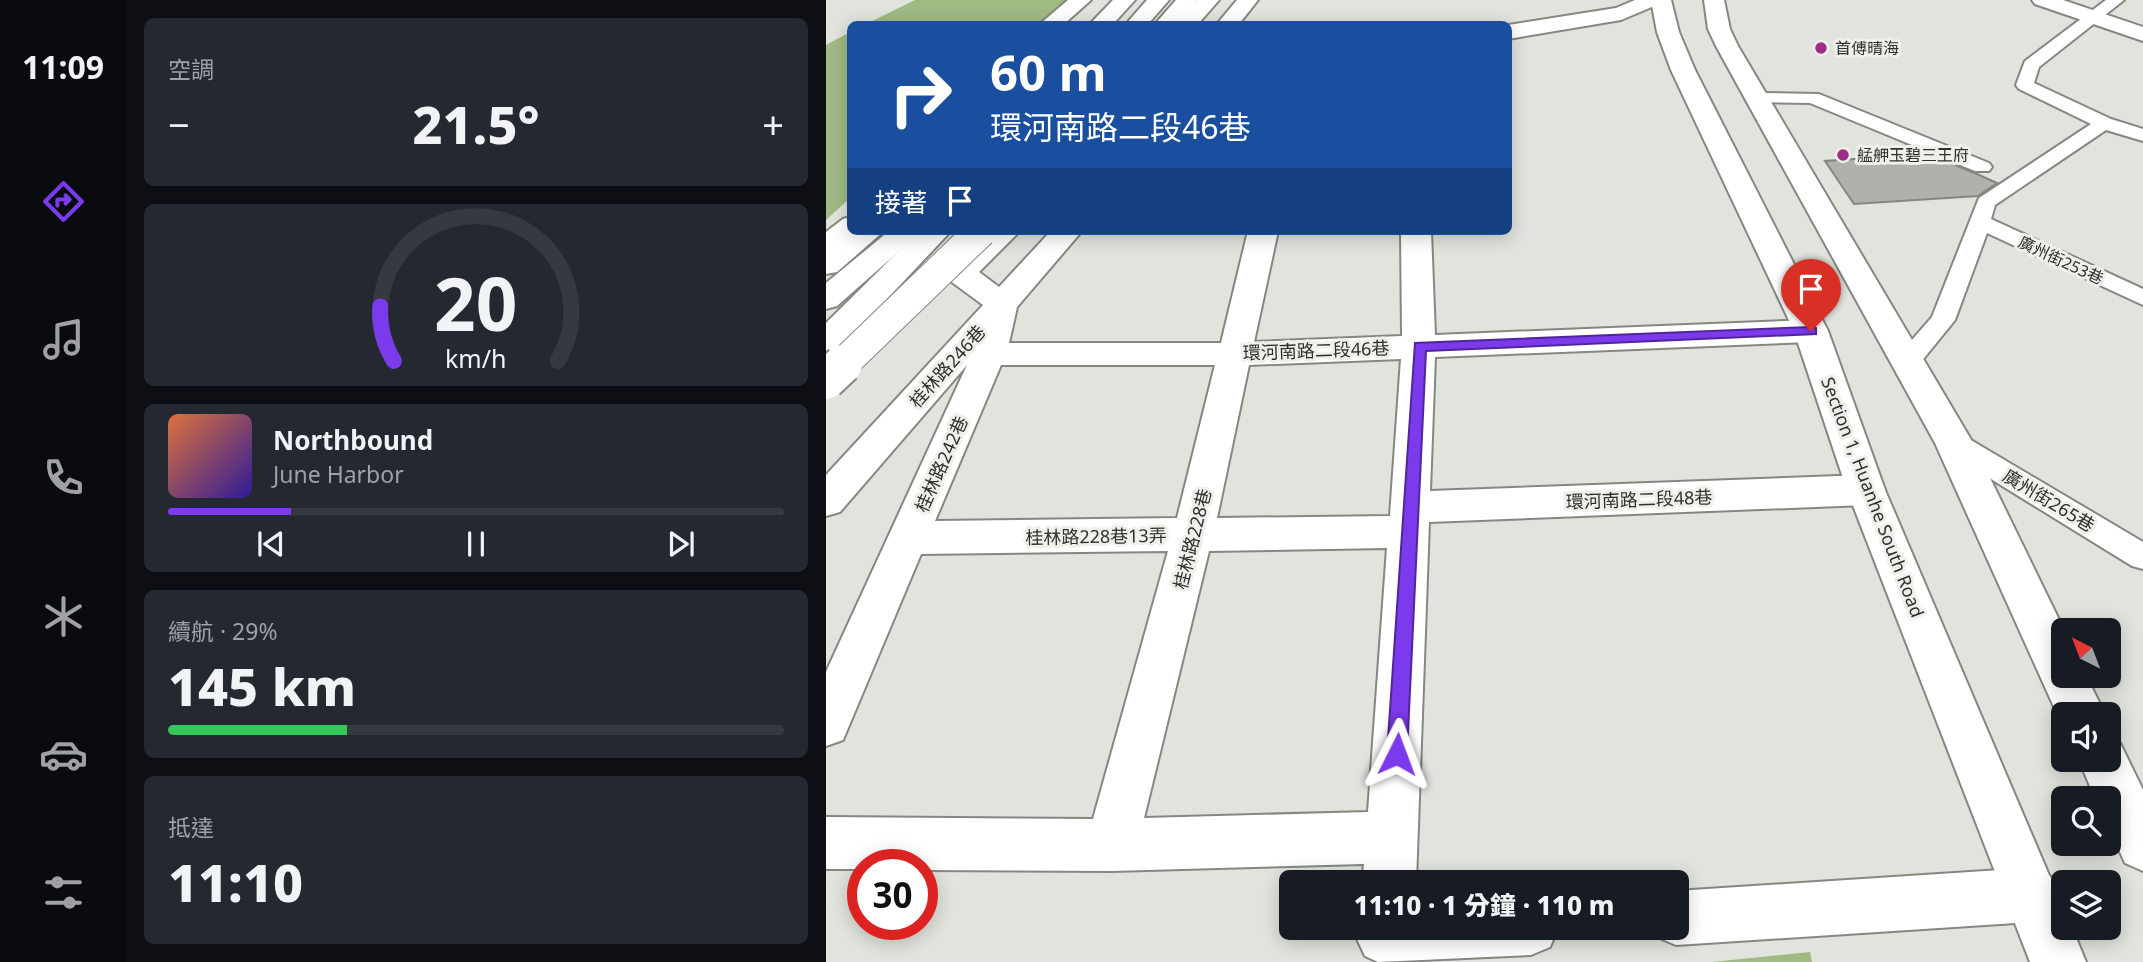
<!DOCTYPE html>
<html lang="zh-TW">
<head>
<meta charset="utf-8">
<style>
	body { margin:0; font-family:"Noto Sans","Noto Sans TC",sans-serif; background:#242831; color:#f1f3f6; height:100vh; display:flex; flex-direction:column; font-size:26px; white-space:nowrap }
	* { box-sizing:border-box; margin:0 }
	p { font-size:23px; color:#9ea1a6 }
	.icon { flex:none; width:38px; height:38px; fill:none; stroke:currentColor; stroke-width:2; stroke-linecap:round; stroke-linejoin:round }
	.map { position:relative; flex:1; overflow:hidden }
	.side { display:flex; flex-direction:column; gap:18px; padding:18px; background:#0d0f14; width:700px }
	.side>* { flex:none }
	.top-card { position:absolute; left:21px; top:21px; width:665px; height:214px; border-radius:10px; box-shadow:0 4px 18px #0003; background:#1a4fa0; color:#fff; overflow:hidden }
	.needle { width:46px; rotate:318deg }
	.buttons { position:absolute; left:1225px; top:618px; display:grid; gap:14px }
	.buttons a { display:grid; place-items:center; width:70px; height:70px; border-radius:10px; background:#171b24; box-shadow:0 4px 18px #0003; font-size:35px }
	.speed { position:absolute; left:21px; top:849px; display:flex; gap:14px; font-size:35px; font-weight:700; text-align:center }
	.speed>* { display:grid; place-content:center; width:91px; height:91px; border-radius:50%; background:#171b24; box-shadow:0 4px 18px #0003; line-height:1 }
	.speed .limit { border:10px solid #d22; background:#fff; color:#111 }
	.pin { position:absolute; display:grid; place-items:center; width:60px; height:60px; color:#fff; margin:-72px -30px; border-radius:50% 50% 50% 0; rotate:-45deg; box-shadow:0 0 7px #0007 }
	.pin .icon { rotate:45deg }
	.me { position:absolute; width:77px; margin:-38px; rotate:3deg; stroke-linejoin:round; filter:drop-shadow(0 0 5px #0008) }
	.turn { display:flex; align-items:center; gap:24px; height:147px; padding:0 28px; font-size:32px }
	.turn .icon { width:91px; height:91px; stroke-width:2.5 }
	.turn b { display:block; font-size:49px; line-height:60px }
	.then { display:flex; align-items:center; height:66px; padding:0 28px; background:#0003; gap:14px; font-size:26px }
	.big { font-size:52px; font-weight:800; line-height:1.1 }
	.side .card { flex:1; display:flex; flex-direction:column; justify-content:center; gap:10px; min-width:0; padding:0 24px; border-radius:10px; background:#242831 }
	.side .dial { align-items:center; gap:0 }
	.dial svg { height:182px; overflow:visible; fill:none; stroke:#363941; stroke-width:7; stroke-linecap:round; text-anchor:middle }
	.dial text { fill:#f1f3f6; stroke:none }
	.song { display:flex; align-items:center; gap:21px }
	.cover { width:84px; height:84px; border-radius:10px; background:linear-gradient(135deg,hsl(20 70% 55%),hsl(250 70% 35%)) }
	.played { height:7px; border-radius:4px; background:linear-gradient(90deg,#7c3aed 20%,#363941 20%) }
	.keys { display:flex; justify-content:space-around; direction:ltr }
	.heat { display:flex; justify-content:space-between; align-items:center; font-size:38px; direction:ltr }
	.charge { height:10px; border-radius:5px; background:linear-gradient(90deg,#34c759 29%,#363941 0) }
	.trip { position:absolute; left:453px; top:870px; width:410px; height:70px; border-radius:10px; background:#171b24; box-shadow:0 4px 18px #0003; font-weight:800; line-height:70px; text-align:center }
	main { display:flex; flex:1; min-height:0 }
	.dock { display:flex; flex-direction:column; width:126px; justify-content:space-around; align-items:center; background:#090b0e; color:#9ea1a6 }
	.dock .icon { width:49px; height:49px }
	.dock .current { color:#7c3aed }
	.dock b { font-size:32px; color:#f1f3f6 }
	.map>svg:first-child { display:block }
	.green { fill:#a0ba84 }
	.building { fill:#afb2ab; stroke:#848780; stroke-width:2 }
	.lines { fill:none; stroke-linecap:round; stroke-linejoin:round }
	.service-casing { stroke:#848881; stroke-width:4 }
	.minor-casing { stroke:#848881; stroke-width:4 }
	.tertiary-casing { stroke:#848881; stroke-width:4 }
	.trunk-casing { stroke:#848881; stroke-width:4 }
	.service { fill:#fff; fill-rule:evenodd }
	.minor { fill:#fff; fill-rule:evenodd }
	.tertiary { fill:#fff; fill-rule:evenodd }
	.trunk { fill:#fff; fill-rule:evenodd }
	.trunk-bridge-far1-casing { stroke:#848881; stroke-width:33; stroke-linecap:butt }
	.trunk-bridge-casing { stroke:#848881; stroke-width:42; stroke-linecap:butt }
	.trunk-bridge-far1 { stroke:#fff; stroke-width:31 }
	.trunk-bridge { stroke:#fff; stroke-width:38 }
	.route { fill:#7c3aed; stroke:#51269a; stroke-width:2 }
	.poi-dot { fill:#a12c86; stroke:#edf1e9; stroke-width:2.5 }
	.labels { text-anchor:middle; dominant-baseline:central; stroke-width:6; stroke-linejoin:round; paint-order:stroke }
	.far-poi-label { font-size:16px; fill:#2f302d; stroke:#edf1e9; text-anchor:start }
	.far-street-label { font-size:16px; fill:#2f302d; stroke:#edf1e9 }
	.street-label { font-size:18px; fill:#2f302d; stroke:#edf1e9 }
</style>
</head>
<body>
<main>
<nav class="dock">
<b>11:09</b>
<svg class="icon current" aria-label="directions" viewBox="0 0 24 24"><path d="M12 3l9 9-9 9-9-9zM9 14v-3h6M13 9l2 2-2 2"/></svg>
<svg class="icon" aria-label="music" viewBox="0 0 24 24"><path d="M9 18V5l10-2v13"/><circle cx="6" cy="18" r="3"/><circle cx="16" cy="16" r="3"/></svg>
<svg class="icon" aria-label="phone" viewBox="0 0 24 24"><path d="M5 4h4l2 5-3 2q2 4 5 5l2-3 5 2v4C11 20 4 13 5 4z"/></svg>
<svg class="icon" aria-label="climate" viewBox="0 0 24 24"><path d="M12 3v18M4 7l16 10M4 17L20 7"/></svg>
<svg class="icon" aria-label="car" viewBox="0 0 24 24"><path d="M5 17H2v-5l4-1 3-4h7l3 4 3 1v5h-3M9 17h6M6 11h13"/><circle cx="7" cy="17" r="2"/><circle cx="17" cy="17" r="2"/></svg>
<svg class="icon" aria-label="filters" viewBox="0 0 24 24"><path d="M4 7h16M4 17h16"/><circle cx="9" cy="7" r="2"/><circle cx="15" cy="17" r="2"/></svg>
</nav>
<section class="side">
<div class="card"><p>空調</p>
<div class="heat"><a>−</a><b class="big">21.5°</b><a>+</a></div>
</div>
<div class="card dial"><svg viewBox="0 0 100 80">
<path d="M14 69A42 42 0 1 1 86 69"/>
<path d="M14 69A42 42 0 0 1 8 45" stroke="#7c3aed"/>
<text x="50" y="56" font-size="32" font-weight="700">20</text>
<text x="50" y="72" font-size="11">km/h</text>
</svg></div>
<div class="card">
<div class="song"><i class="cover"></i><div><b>Northbound</b><p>June Harbor</p></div></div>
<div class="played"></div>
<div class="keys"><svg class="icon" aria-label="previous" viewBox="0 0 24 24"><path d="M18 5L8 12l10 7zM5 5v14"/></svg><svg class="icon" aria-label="pause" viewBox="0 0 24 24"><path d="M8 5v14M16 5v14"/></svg><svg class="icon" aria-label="next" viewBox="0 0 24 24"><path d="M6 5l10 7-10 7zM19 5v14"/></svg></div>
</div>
<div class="card"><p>續航 · 29%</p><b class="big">145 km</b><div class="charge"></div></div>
<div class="card"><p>抵達</p><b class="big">11:10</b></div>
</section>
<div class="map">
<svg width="1317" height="962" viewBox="0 0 1317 962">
	<rect width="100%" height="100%" fill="#e0e4dc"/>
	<g class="green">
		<polygon points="89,0 251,0 223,24 40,24"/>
		<polygon points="24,32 24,198 0,220 0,45"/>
		<polygon points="984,952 986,962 886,962"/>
	</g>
	<polygon class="building" points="1080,145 1151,174 1171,183 1152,196 1028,204 999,161 1060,157"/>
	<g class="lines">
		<defs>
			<g id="service">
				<polygon points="1280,0 1298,0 1213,67 1208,83 1285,119 1317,129 1317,141 1280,130 1169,205 1165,219 1317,289 1317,305 1161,233 1129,320 1090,368 1081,370 1072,368 1069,362 1072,356 1106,317 1153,198 1265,124 1193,89 1190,85 1199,61"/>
				<polygon points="933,93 993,94 1163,163 1166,167 1163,171 1149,171 984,103 927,102 924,98"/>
				<polygon points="24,217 24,231 27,231 8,248 0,250 0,232 17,219"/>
				<polygon points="1128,433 1138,436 1317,542 1317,569 1306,566 1118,450 1115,443 1118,436"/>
			</g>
			<g id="minor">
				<polygon points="242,0 265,0 238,24 214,24"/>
				<polygon points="350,0 371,0 351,24 329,24"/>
				<polygon points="411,0 432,0 413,24 391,24"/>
				<polygon points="809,0 836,0 833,4 795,20 682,39 682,25 790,8"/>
				<polygon points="1206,0 1237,0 1317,27 1317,41 1209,4"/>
				<polygon points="63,231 96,231 11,306 0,309 0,283"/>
				<path d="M 162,231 L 194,231 L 153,272 L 173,287 L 225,231 L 256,231 L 191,307 L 183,343 L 395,343 L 422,231 L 452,231 L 428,342 L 576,336 L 575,231 L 605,231 L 609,335 L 985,320 L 997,323 L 1002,331 L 997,339 L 985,342 L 609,357 L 604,491 L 1040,475 L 1054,479 L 1059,490 L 1054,501 L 1040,505 L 603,522 L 590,882 L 536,882 L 538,864 L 286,871 L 96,870 L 96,864 L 37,864 L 37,869 L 0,869 L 0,817 L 267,819 L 342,551 L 95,554 L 17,740 L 0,746 L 0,672 L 141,365 L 14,512 L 0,516 L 0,475 L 157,305 L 123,280 L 119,273 ZM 575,359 L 564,516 L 391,518 L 423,365 ZM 175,365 L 389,365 L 351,518 L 109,521 ZM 561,548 L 542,812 L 318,818 L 383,551 Z"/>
				<polygon points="1205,868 1224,876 1232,895 1224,914 1205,922 850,945 831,937 827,928 850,928 850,891"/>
				<polygon points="534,928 732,928 724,947 705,955 552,962 539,956 530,937"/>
			</g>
			<g id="tertiary">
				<polygon points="825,0 845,0 853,32 869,70 1002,331 1059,490 1237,908 1237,928 1246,928 1260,962 1204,962 1021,490 968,331 845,70 831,32"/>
				<polygon points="878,0 898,0 904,29 912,46 1147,443 1238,630 1237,676 1260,676 1279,714 1237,714 1237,727 1109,443 890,46 882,29"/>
				<polygon points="1283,739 1294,743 1317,790 1317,871 1299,863 1283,828 1283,798 1269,798 1253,760 1283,760"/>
			</g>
			<g id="trunk">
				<polygon points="287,0 309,0 287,24 264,24"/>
				<polygon points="321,0 343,0 322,24 300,24"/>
				<polygon points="371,0 393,0 372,24 349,24"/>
				<polygon points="25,231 58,231 11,272 0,274 0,250"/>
				<polygon points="93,231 125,231 12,351 0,354 0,323"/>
			</g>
		</defs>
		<use href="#service" class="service-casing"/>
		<use href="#minor" class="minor-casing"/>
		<use href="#tertiary" class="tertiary-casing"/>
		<use href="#trunk" class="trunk-casing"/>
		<use href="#service" class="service"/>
		<use href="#minor" class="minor"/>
		<use href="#tertiary" class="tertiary"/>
		<use href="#trunk" class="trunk"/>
		<defs>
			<polyline id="trunk-bridge-far1" points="15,366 155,231"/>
			<polyline id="trunk-bridge" points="0,380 17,364"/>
		</defs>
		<use href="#trunk-bridge-far1" class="trunk-bridge-far1-casing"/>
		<use href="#trunk-bridge" class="trunk-bridge-casing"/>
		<use href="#trunk-bridge-far1" class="trunk-bridge-far1"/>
		<use href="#trunk-bridge" class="trunk-bridge"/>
	</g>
	<polygon class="route" points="985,327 990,328 990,334 600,351 581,754 578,760 571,763 564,760 561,754 589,343"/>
	<g class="poi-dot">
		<circle cx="995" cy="48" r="7"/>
		<circle cx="1017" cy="155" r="7"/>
	</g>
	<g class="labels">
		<g class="far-poi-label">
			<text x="1009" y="48">首傅晴海</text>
			<text x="1031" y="155">艋舺玉碧三王府</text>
		</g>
		<g class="far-street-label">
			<text transform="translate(1235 260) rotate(25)">廣州街253巷</text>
		</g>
		<g class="street-label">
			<text transform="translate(490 350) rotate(-2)">環河南路二段46巷</text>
			<text transform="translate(121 366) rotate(-48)">桂林路246巷</text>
			<text transform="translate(115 464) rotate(-66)">桂林路242巷</text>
			<text transform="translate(1047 497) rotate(69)">Section 1, Huanhe South Road</text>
			<text transform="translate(813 499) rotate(-2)">環河南路二段48巷</text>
			<text transform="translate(1223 500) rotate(31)">廣州街265巷</text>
			<text transform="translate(270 536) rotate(-1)">桂林路228巷13弄</text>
			<text transform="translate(366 539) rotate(-76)">桂林路228巷</text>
		</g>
	</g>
</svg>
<div class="buttons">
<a><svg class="needle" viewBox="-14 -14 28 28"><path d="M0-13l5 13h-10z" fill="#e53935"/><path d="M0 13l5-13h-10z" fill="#9ea1a6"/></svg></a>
<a><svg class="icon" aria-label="sound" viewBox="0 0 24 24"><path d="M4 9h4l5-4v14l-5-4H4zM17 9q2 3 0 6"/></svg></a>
<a><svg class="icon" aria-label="search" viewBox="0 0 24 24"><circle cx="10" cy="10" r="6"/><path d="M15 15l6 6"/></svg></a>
<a><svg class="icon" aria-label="layers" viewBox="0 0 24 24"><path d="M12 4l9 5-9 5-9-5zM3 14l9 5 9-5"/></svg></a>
</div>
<div class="speed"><div class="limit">30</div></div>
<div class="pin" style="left:985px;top:331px;background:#d93025"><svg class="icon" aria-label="arrive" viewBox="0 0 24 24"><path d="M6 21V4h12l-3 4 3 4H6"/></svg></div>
<svg class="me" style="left:571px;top:754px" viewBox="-20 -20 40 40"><path d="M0-17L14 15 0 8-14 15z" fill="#7c3aed" stroke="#fff" stroke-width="4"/></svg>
<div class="trip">11:10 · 1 分鐘 · 110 m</div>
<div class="top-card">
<div class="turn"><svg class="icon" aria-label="right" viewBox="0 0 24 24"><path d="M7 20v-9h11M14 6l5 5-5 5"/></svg><div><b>60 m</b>環河南路二段46巷</div></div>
<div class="then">接著<svg class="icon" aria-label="arrive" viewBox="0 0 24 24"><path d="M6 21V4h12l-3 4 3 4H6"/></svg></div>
</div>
</div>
</main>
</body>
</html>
